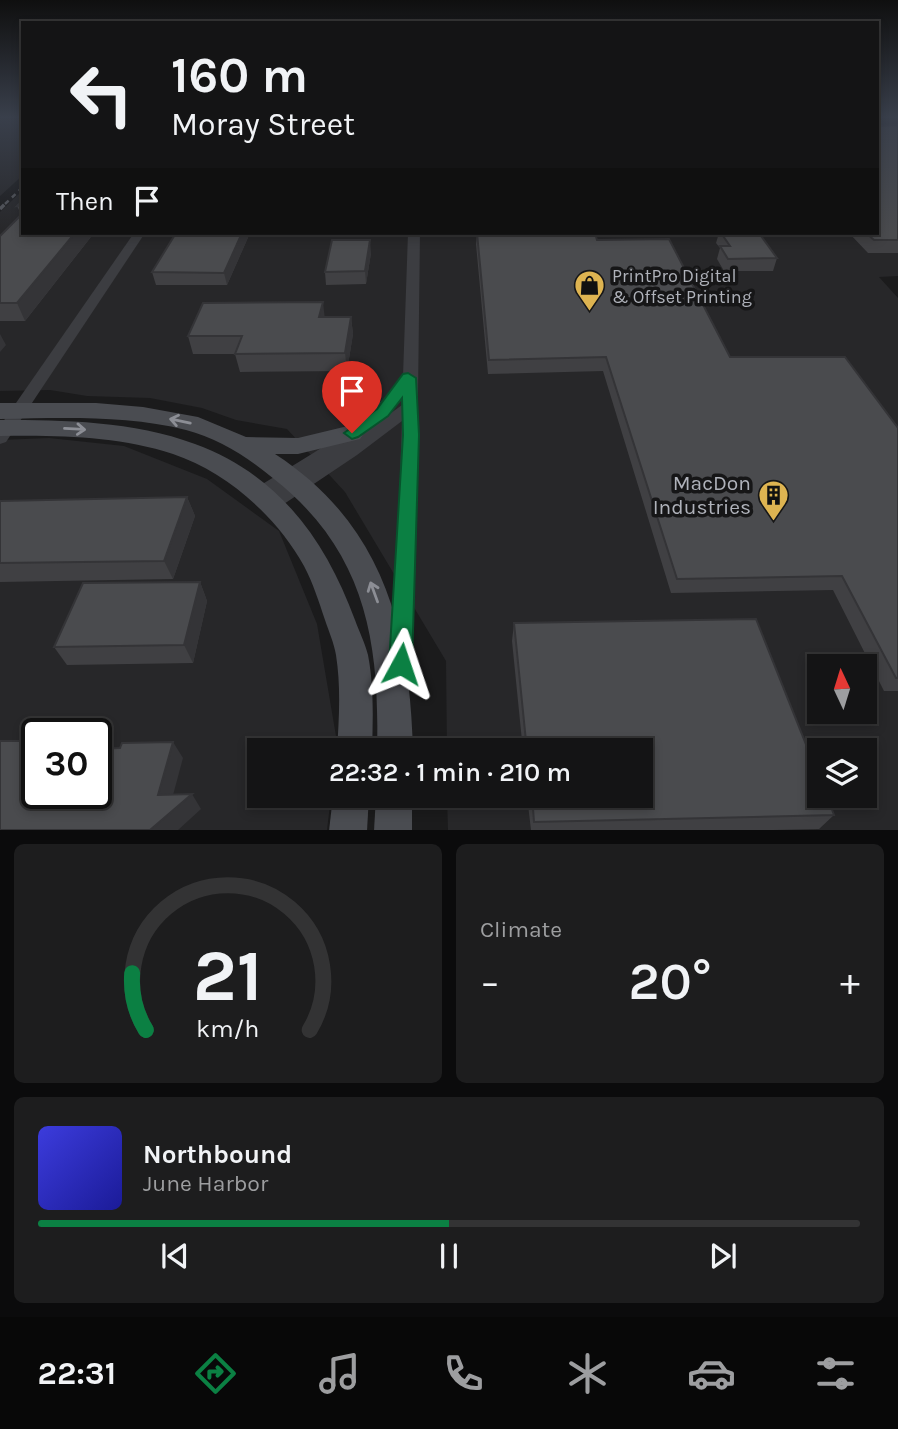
<!DOCTYPE html>
<html lang="en">
<head>
<meta charset="utf-8">
<style>
	body { margin:0; font-family:Karla,sans-serif; background:#1d1d1e; color:#f1f3f6; height:100vh; display:flex; flex-direction:column; font-size:26px; white-space:nowrap }
	* { box-sizing:border-box; margin:0 }
	p { font-size:23px; color:#9d9ea0 }
	.icon { flex:none; width:38px; height:38px; fill:none; stroke:currentColor; stroke-width:2; stroke-linecap:round; stroke-linejoin:round }
	.map { position:relative; height:830px; overflow:hidden }
	.side { display:flex; flex-direction:column; gap:14px; padding:14px; background:#0b0b0c; flex:1 }
	.side>* { flex:none }
	.hud { position:absolute; left:21px; top:21px; width:858px; height:214px; border-radius:0px; box-shadow:0 4px 10px #0003,0 0 0 2px #333334; background:#141415; color:#f1f3f6; overflow:hidden }
	.needle { width:46px; rotate:356deg }
	.buttons { position:absolute; left:807px; top:654px; display:grid; gap:14px }
	.buttons a { display:grid; place-items:center; width:70px; height:70px; border-radius:0px; background:#141415; box-shadow:0 4px 10px #0003,0 0 0 2px #333334; font-size:35px }
	.speed { position:absolute; left:21px; top:718px; display:flex; gap:14px; font-size:35px; font-weight:700; text-align:center }
	.speed>* { display:grid; place-content:center; width:91px; height:91px; border-radius:50%; background:#141415; box-shadow:0 4px 10px #0003,0 0 0 2px #333334; line-height:1 }
	.speed .limit { border:4px solid #111; border-radius:10px; background:#fff; color:#111 }
	.pin { position:absolute; display:grid; place-items:center; width:60px; height:60px; color:#fff; margin:-72px -30px; border-radius:50% 50% 50% 0; rotate:-45deg; box-shadow:0 0 7px #0007 }
	.pin .icon { rotate:45deg }
	.me { position:absolute; width:77px; margin:-38px; rotate:5deg; stroke-linejoin:round; filter:drop-shadow(0 0 5px #0008) }
	.turn { display:flex; align-items:center; gap:24px; height:147px; padding:0 35px; font-size:32px }
	.turn .icon { width:91px; height:91px; stroke-width:2.5 }
	.turn b { display:block; font-size:49px; line-height:60px }
	.then { display:flex; align-items:center; height:66px; padding:0 35px; background:#0003; gap:14px; font-size:26px }
	.big { font-size:52px; font-weight:600; line-height:1.1 }
	.side .card { flex:1; display:flex; flex-direction:column; justify-content:center; gap:10px; min-width:0; padding:0 24px; border-radius:10px; background:#1d1d1e }
	.side .dial { align-items:center; gap:0 }
	.dial svg { height:182px; overflow:visible; fill:none; stroke:#333334; stroke-width:7; stroke-linecap:round; text-anchor:middle }
	.dial text { fill:#f1f3f6; stroke:none }
	.song { display:flex; align-items:center; gap:21px }
	.cover { width:84px; height:84px; border-radius:10px; background:linear-gradient(135deg,hsl(240 70% 55%),hsl(240 70% 35%)) }
	.played { height:7px; border-radius:4px; background:linear-gradient(90deg,#0b8043 50%,#333334 50%) }
	.keys { display:flex; justify-content:space-around; direction:ltr }
	.heat { display:flex; justify-content:space-between; align-items:center; font-size:38px; direction:ltr }
	.side .tiles { flex:1; display:grid; gap:14px; grid-template-columns:1fr 1fr }
	.card:last-child { grid-column:span 2 }
	.trip { position:absolute; left:247px; top:738px; width:406px; height:70px; border-radius:0px; background:#141415; box-shadow:0 4px 10px #0003,0 0 0 2px #333334; font-weight:600; line-height:70px; text-align:center }
	.menu { display:flex; height:112px; justify-content:space-around; align-items:center; background:#080808; color:#9d9ea0 }
	.menu .icon { width:49px; height:49px }
	.menu .active { color:#0b8043 }
	.menu b { font-size:32px; color:#f1f3f6 }
	.map>svg:first-child { display:block }
	.built { fill:#272729; fill-rule:evenodd }
	.lines { fill:none; stroke-linecap:round; stroke-linejoin:round }
	.street { fill:#3c3d41; fill-rule:evenodd }
	.secondary { fill:#4a4c51; fill-rule:evenodd }
	.rail-far1 { stroke:#55575c; stroke-width:2.5; stroke-dasharray:5 4.5; stroke-linecap:butt }
	.rail { stroke:#55575c; stroke-width:3.5; stroke-dasharray:6 5; stroke-linecap:butt }
	.wall { fill:#404043 }
	.shaded-wall { fill:#343437 }
	.building { fill:#4a4b4e; stroke:#343437; stroke-width:2 }
	.oneway { stroke:#8c8e95 }
	.route { fill:#0b8043; stroke:#07532c; stroke-width:2 }
	.labels { text-anchor:middle; dominant-baseline:central; stroke-width:7; stroke-linejoin:round; paint-order:stroke }
	.far-poi-label { font-size:18px; fill:#afb2ba; stroke:#161617; text-anchor:start }
	.poi-label { font-size:21px; fill:#afb2ba; stroke:#161617; text-anchor:end }
</style>
</head>
<body>
<div class="map">
<svg width="898" height="831" viewBox="0 0 898 831">
	<rect width="100%" height="100%" fill="#1b1b1c"/>
	<g class="built">
		<polygon points="0,118 23,118 23,175 0,196"/>
		<path d="M 877,118 L 898,118 L 898,276 L 879,277 L 898,298 L 898,830 L 448,830 L 447,796 L 640,796 L 640,751 L 447,751 L 446,661 L 345,492 L 287,429 L 236,420 L 202,408 L 150,398 L 87,396 L 50,390 L 0,391 L 0,212 L 23,190 L 23,233 L 877,233 ZM 819,667 L 864,667 L 864,712 L 819,712 ZM 819,751 L 864,751 L 864,796 L 819,796 Z"/>
		<path d="M 49,438 L 124,446 L 207,479 L 279,531 L 317,624 L 337,742 L 336,751 L 259,751 L 259,796 L 331,796 L 327,830 L 0,830 L 0,440 ZM 37,733 L 96,733 L 96,793 L 37,793 Z"/>
	</g>
	<g class="lines">
		<g class="street">
			<polygon points="134,233 145,233 6,442 0,444 0,426"/>
			<path d="M 408,233 L 420,233 L 416,558 L 411,666 L 408,673 L 400,676 L 392,673 L 389,666 L 397,558 L 402,421 L 357,455 L 275,510 L 269,512 L 263,510 L 260,505 L 262,501 L 253,500 L 250,495 L 253,490 C 305,457 366,427 403,376 ZM 402,399 L 402,405 L 379,422 L 400,402 Z"/>
		</g>
		<g class="secondary">
			<path d="M 0,403 L 96,403 L 143,407 L 198,417 L 246,437 L 298,438 L 352,425 L 360,427 L 364,433 L 360,439 L 298,454 L 275,454 C 383,524 410,629 413,751 L 377,751 C 380,640 365,551 274,479 C 249,458 218,438 186,430 C 126,415 62,418 0,419 Z"/>
			<path d="M 0,420 C 65,420 133,421 195,444 C 279,475 325,539 355,620 C 359,631 365,643 368,655 C 374,686 373,719 372,751 L 337,751 C 339,719 341,687 336,655 C 334,643 329,632 325,620 C 319,602 313,583 304,566 C 277,517 227,472 173,454 C 118,436 58,435 0,436 Z"/>
			<polygon points="333,796 369,796 367,831 329,831"/>
			<polygon points="376,796 412,796 412,831 374,831"/>
		</g>
		<polyline class="rail-far1" points="5,204 23,187"/>
		<polyline class="rail" points="0,209 7,202"/>
	</g>
	<g class="wall">
		<polygon points="898,125 898,253 868,253 849,233 877,233"/>
		<polygon points="23,200 23,233 94,233 25,321 0,321 0,236 21,214 17,206"/>
		<polygon points="250,233 227,285 156,285 152,272"/>
		<polygon points="477,233 597,240 730,357 898,428 898,691 884,691 833,590 671,593 603,371 488,374 476,244"/>
		<polygon points="719,233 759,233 777,258 773,271 724,271 717,259 720,248 716,243"/>
		<polygon points="371,253 366,284 326,285 325,272"/>
		<polygon points="325,317 351,317 353,334 347,371 240,372 235,354 193,354 188,336"/>
		<polygon points="187,497 195,516 173,579 0,582 0,501"/>
		<polygon points="200,582 207,601 193,663 67,665 54,647"/>
		<polygon points="514,623 834,815 819,829 774,830 531,830 527,796 640,796 640,751 523,751 512,641"/>
	</g>
	<g class="shaded-wall">
		<polygon points="75,233 94,233 25,321 17,303"/>
		<polygon points="242,233 250,233 227,285 224,273"/>
		<polygon points="370,240 371,253 366,284 365,271"/>
		<polygon points="323,302 325,320 319,317"/>
		<polygon points="351,317 353,334 347,371 345,353"/>
		<polygon points="0,334 6,345 0,352"/>
		<polygon points="187,497 195,516 173,579 164,561"/>
		<polygon points="200,582 207,601 193,663 184,645"/>
		<polygon points="173,742 183,758 169,810 158,795"/>
		<polygon points="192,794 201,809 178,830 150,830"/>
	</g>
	<g class="building">
		<polygon points="898,125 898,240 874,240 866,233 877,233 877,126"/>
		<polygon points="23,200 23,205 17,206"/>
		<polygon points="23,213 23,233 75,233 17,303 0,303 0,236"/>
		<polygon points="176,233 242,233 224,273 152,272"/>
		<polygon points="477,233 595,233 597,240 669,239 730,357 845,357 898,428 898,678 896,678 842,576 677,579 606,357 489,360"/>
		<polygon points="721,233 759,233 777,258 728,259 720,246 730,246"/>
		<polygon points="332,240 370,240 365,271 325,272"/>
		<polygon points="323,302 319,317 351,317 345,353 235,354 242,336 188,336 203,303"/>
		<polygon points="187,497 164,561 0,563 0,501"/>
		<polygon points="200,582 184,645 54,647 83,583"/>
		<polygon points="756,619 819,777 819,796 827,796 834,815 534,822 532,796 640,796 640,751 527,751 514,623"/>
		<polygon points="0,741 37,741 37,793 96,793 96,749 120,748 122,743 173,742 158,795 192,794 150,830 0,830"/>
	</g>
	<defs><path id="oneway-shaft" d="M-6 0H5M1.5-3L5.5 0L1.5 3" fill="none" stroke-width="1.6" stroke-linecap="round" stroke-linejoin="round" transform="scale(1.75)"/></defs>
	<g class="oneway">
		<use href="#oneway-shaft" transform="translate(180 421) rotate(-168)"/>
		<use href="#oneway-shaft" transform="translate(75 429) rotate(3)"/>
		<use href="#oneway-shaft" transform="translate(374 592) rotate(-110)"/>
	</g>
	<linearGradient id="sky" x2="0" y2="1"><stop stop-color="#0f0f0f"/><stop offset="0.5" stop-color="#393f4b"/><stop offset="1" stop-color="#393f4b" stop-opacity="0"/></linearGradient>
	<rect width="898" height="234" fill="url(#sky)"/>
	<polygon class="route" points="408,373 416,378 419,435 412,664 408,672 401,675 393,672 389,664 403,435 402,398 388,416 358,437 352,439 344,433 377,409 403,374"/>
	<defs>
		<symbol id="shop-pin" viewBox="-11 -11 22 30"><path d="M0 17L-7.5 6A9.5 9.5 0 1 1 7.5 6Z" fill="#deb451" stroke="#161617"/><path d="M-5-2.5h2.3a2.7 3.5 0 0 1 5.4 0H5L5.5 6h-11ZM-1.5-2.5h3a1.5 2.3 0 0 0-3 0Z" fill="#111"/></symbol>
		<symbol id="building-pin" viewBox="-11 -11 22 30"><path d="M0 17L-7.5 6A9.5 9.5 0 1 1 7.5 6Z" fill="#deb451" stroke="#161617"/><path d="M-4-6H4V6H1V3H-1V6H-4ZM-2.5-4.3h1.7v1.8h-1.7ZM.8-4.3h1.7v1.8H.8ZM-2.5-1h1.7V.8h-1.7ZM.8-1h1.7V.8H.8Z" fill="#111"/></symbol>
	</defs>
	<g fill-rule="evenodd">
		<use href="#shop-pin" x="572" y="268" width="35" height="47"/>
		<use href="#building-pin" x="756" y="478" width="35" height="47"/>
	</g>
	<g class="labels">
		<g class="far-poi-label">
			<text x="612" y="276">PrintPro Digital<tspan x="612" dy="21">&amp; Offset Printing</tspan></text>
		</g>
		<g class="poi-label">
			<text x="751" y="483">MacDon<tspan x="751" dy="24">Industries</tspan></text>
		</g>
	</g>
</svg>
<div class="buttons">
<a><svg class="needle" viewBox="-14 -14 28 28"><path d="M0-13l5 13h-10z" fill="#e53935"/><path d="M0 13l5-13h-10z" fill="#9d9ea0"/></svg></a>
<a><svg class="icon" aria-label="layers" viewBox="0 0 24 24"><path d="M12 4l9 5-9 5-9-5zM3 14l9 5 9-5"/></svg></a>
</div>
<div class="speed"><div class="limit">30</div></div>
<div class="pin" style="left:352px;top:433px;background:#d93025"><svg class="icon" aria-label="arrive" viewBox="0 0 24 24"><path d="M6 21V4h12l-3 4 3 4H6"/></svg></div>
<svg class="me" style="left:401px;top:664px" viewBox="-20 -20 40 40"><path d="M0-17L14 15 0 8-14 15z" fill="#0b8043" stroke="#fff" stroke-width="4"/></svg>
<div class="trip">22:32 · 1 min · 210 m</div>
<div class="hud">
<div class="turn"><svg class="icon" aria-label="left" viewBox="0 0 24 24"><path d="M17 20v-9H6M10 6l-5 5 5 5"/></svg><div><b>160 m</b>Moray Street</div></div>
<div class="then">Then<svg class="icon" aria-label="arrive" viewBox="0 0 24 24"><path d="M6 21V4h12l-3 4 3 4H6"/></svg></div>
</div>
</div>
<section class="side">
<div class="tiles">
<div class="card dial"><svg viewBox="0 0 100 80">
<path d="M14 69A42 42 0 1 1 86 69"/>
<path d="M14 69A42 42 0 0 1 8 44" stroke="#0b8043"/>
<text x="50" y="56" font-size="32" font-weight="700">21</text>
<text x="50" y="72" font-size="11">km/h</text>
</svg></div>
<div class="card"><p>Climate</p>
<div class="heat"><a>−</a><b class="big">20°</b><a>+</a></div>
</div>
<div class="card">
<div class="song"><i class="cover"></i><div><b>Northbound</b><p>June Harbor</p></div></div>
<div class="played"></div>
<div class="keys"><svg class="icon" aria-label="previous" viewBox="0 0 24 24"><path d="M18 5L8 12l10 7zM5 5v14"/></svg><svg class="icon" aria-label="pause" viewBox="0 0 24 24"><path d="M8 5v14M16 5v14"/></svg><svg class="icon" aria-label="next" viewBox="0 0 24 24"><path d="M6 5l10 7-10 7zM19 5v14"/></svg></div>
</div>
</div>
</section>
<nav class="menu">
<b>22:31</b>
<svg class="icon active" aria-label="directions" viewBox="0 0 24 24"><path d="M12 3l9 9-9 9-9-9zM9 14v-3h6M13 9l2 2-2 2"/></svg>
<svg class="icon" aria-label="music" viewBox="0 0 24 24"><path d="M9 18V5l10-2v13"/><circle cx="6" cy="18" r="3"/><circle cx="16" cy="16" r="3"/></svg>
<svg class="icon" aria-label="phone" viewBox="0 0 24 24"><path d="M5 4h4l2 5-3 2q2 4 5 5l2-3 5 2v4C11 20 4 13 5 4z"/></svg>
<svg class="icon" aria-label="climate" viewBox="0 0 24 24"><path d="M12 3v18M4 7l16 10M4 17L20 7"/></svg>
<svg class="icon" aria-label="car" viewBox="0 0 24 24"><path d="M5 17H2v-5l4-1 3-4h7l3 4 3 1v5h-3M9 17h6M6 11h13"/><circle cx="7" cy="17" r="2"/><circle cx="17" cy="17" r="2"/></svg>
<svg class="icon" aria-label="filters" viewBox="0 0 24 24"><path d="M4 7h16M4 17h16"/><circle cx="9" cy="7" r="2"/><circle cx="15" cy="17" r="2"/></svg>
</nav>
</body>
</html>
